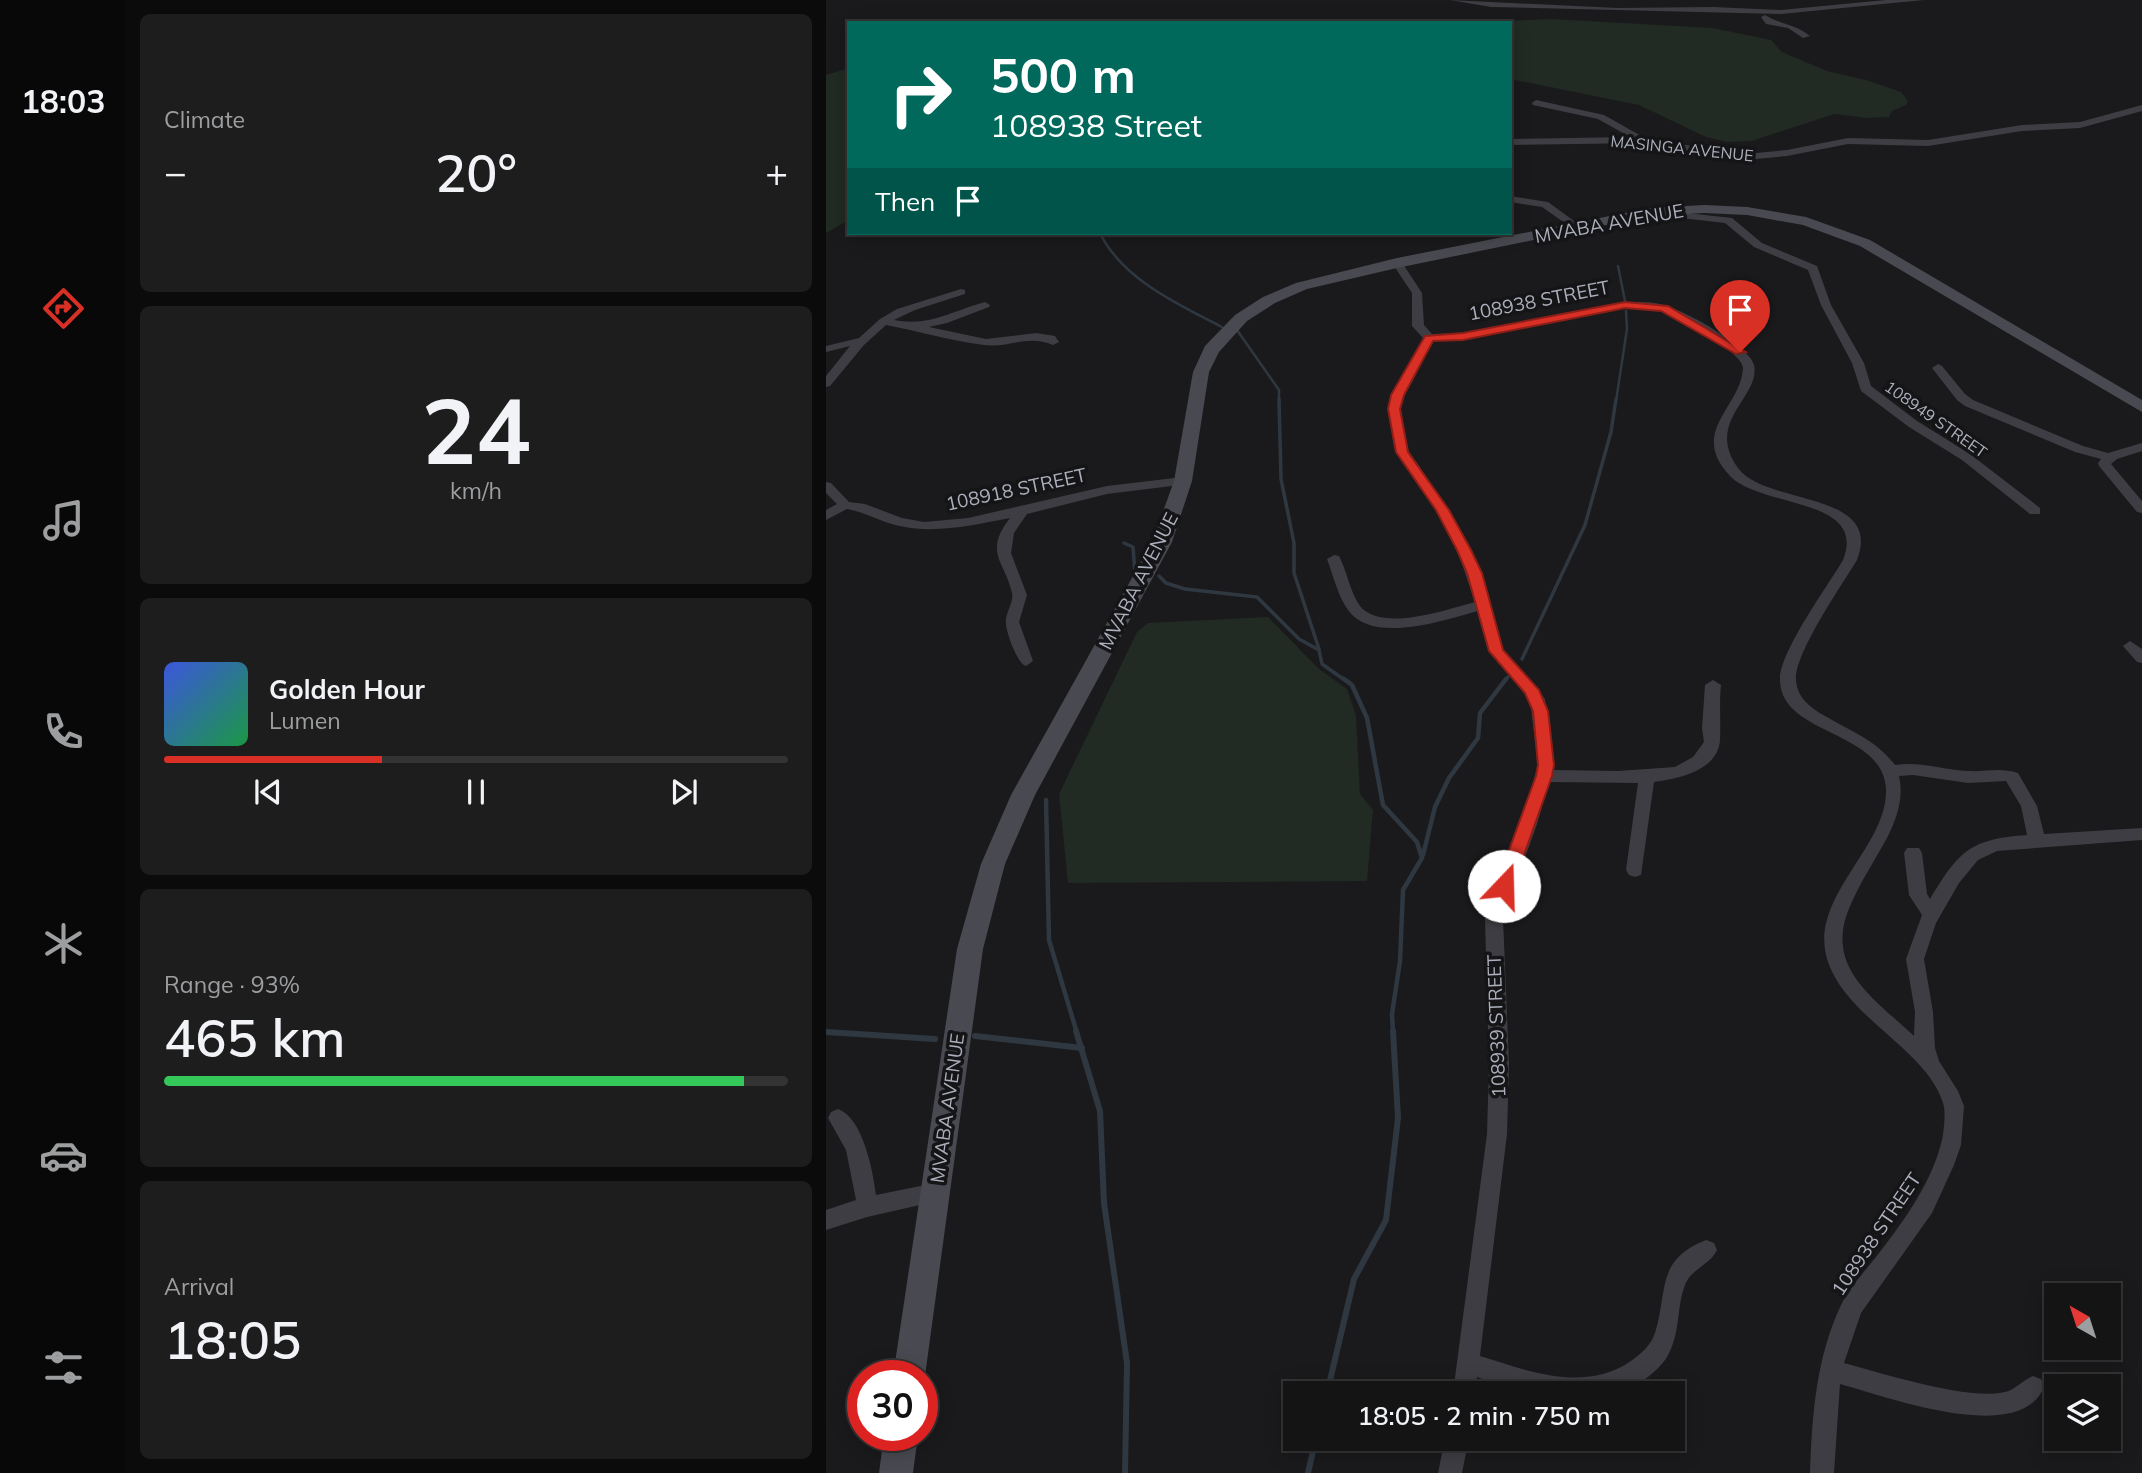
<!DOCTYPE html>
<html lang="en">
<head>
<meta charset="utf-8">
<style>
	body { margin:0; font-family:Mulish,sans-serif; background:#1d1d1e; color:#f1f3f6; height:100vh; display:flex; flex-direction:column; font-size:26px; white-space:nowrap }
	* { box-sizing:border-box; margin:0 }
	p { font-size:23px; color:#9d9ea0 }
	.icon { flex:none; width:38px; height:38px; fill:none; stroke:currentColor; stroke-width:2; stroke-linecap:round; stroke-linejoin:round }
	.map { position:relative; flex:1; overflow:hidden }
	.sheet { display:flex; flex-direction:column; gap:14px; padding:14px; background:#0b0b0c; width:700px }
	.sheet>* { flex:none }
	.guide { position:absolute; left:21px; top:21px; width:665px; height:214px; border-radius:0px; box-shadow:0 4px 18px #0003,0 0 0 2px #333334; background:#00695c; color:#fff; overflow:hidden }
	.needle { width:46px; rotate:321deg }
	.controls { position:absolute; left:1218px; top:1283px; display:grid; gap:14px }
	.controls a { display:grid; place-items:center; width:77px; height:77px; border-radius:0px; background:#141415; box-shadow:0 4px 18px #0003,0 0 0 2px #333334; font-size:35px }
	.speed { position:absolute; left:21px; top:1360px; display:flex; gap:14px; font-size:35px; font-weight:700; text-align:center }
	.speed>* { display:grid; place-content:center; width:91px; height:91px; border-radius:50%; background:#141415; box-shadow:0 4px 18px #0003,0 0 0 2px #333334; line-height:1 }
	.speed .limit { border:10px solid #d22; background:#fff; color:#111 }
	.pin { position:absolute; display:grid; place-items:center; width:60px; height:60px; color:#fff; margin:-72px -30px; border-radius:50% 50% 50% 0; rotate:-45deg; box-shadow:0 0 7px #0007 }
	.pin .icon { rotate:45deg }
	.me { position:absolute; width:77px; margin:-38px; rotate:21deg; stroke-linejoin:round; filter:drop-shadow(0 0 5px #0008) }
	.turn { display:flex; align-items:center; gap:24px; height:147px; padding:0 28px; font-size:32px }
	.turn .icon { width:91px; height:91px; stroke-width:2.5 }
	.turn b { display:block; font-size:49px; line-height:60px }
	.then { display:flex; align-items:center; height:66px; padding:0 28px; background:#0003; gap:14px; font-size:26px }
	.big { font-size:52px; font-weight:600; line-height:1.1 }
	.sheet .tile { flex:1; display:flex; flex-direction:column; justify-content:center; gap:10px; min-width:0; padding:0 24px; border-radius:10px; background:#1d1d1e }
	.sheet .dial { align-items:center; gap:0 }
	.dial b { font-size:91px; line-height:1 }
	.song { display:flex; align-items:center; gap:21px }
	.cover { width:84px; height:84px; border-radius:10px; background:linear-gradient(135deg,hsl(230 70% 55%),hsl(140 70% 35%)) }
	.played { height:7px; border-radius:4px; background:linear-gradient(90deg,#d93025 35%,#333334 35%) }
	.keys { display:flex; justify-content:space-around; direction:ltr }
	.heat { display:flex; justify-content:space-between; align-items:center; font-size:38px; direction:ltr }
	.charge { height:10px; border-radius:5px; background:linear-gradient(90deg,#34c759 93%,#333334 0) }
	.trip { position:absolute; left:457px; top:1381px; width:402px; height:70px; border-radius:0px; background:#141415; box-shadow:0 4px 18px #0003,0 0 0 2px #333334; font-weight:600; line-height:70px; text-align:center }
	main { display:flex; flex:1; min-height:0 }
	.dock { display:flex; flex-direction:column; width:126px; justify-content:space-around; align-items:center; background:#080808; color:#9d9ea0 }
	.dock .icon { width:49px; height:49px }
	.dock .current { color:#d93025 }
	.dock b { font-size:32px; color:#f1f3f6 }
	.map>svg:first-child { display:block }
	.green { fill:#212a23 }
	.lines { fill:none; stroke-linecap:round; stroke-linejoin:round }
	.stream-far3 { stroke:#2f3841; stroke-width:2.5 }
	.stream-far2 { stroke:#2f3841; stroke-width:3.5 }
	.stream-far1 { stroke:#2f3841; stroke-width:4.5 }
	.stream { stroke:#2f3841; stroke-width:6 }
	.street { fill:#3d3d43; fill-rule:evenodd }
	.secondary { fill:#494a51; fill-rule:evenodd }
	.route { fill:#d93025; stroke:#8d1f18; stroke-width:2 }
	.labels { text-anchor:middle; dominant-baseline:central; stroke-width:7; stroke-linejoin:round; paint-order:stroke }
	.far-street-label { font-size:16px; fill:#acb0bc; stroke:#151517 }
	.street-label { font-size:19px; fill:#acb0bc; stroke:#151517 }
</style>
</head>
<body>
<main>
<nav class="dock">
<b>18:03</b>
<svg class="icon current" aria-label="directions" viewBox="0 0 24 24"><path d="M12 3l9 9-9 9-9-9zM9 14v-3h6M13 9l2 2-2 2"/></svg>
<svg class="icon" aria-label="music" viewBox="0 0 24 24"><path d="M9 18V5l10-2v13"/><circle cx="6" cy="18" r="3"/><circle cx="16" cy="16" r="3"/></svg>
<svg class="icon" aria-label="phone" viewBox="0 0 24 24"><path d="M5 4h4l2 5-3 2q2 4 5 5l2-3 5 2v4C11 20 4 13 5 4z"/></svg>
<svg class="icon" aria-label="climate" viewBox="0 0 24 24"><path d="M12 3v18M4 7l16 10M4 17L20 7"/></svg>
<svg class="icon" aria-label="car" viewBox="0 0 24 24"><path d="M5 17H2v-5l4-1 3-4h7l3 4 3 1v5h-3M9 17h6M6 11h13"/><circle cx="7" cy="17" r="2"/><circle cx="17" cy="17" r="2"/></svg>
<svg class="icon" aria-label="filters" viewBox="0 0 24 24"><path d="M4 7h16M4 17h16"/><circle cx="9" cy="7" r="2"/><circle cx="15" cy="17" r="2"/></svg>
</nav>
<section class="sheet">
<div class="tile"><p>Climate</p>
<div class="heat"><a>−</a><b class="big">20°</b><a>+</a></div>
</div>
<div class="tile dial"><b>24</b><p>km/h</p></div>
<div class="tile">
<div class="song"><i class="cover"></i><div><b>Golden Hour</b><p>Lumen</p></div></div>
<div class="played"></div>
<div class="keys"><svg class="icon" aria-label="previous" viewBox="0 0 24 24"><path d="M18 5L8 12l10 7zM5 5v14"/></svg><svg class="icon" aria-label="pause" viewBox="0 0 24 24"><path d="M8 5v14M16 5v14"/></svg><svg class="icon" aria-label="next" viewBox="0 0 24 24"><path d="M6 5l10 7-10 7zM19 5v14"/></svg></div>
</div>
<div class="tile"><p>Range · 93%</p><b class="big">465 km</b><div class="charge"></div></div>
<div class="tile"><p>Arrival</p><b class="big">18:05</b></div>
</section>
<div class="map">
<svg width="1316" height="1473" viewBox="0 0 1316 1473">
	<rect width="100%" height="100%" fill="#1a1a1c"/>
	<g class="green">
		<polygon points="724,19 887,28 945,40 956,52 1001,71 1040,80 1075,92 1082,101 1080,105 1066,111 1063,117 1041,118 1008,114 926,141 901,142 880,137 813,105 684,79 684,23 638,23"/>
		<polygon points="23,68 23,220 0,233 0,75"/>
		<polygon points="442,617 493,669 521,689 530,716 534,794 547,810 541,881 242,883 233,794 311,632 322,623"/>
	</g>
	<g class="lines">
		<g class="stream-far3">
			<path d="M 274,233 C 296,279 353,305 396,327"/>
			<polyline points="792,266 799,301"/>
			<polyline points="411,330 453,390 453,401"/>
			<polyline points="790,401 801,329 800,311"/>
		</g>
		<g class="stream-far2">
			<polyline points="453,399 455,479 468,543 468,573 493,649"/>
			<polyline points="298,543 307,547 309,573"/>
			<polyline points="333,576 340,583 359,589 431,597 473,639 493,650 496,664 520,681"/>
			<polyline points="696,659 759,525 785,432 790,399"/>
			<polyline points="679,681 682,677"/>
		</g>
		<g class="stream-far1">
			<polyline points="518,679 526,685 541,718 557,805 591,842 596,858 577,890 574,961 566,1014 567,1033"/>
			<polyline points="220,800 223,940 251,1033"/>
			<polyline points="597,855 609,807 623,778 652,738 654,713 680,679"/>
			<polyline points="0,1032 8,1033"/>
		</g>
		<g class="stream">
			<polyline points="250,1031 274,1111 278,1203 301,1363 299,1473"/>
			<polyline points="0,1032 109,1039"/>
			<polyline points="149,1036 256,1048"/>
			<polyline points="501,1393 528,1279 560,1220 572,1118 567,1031"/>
			<polyline points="482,1473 490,1438"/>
		</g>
		<g class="street">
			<polygon points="624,0 791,8 887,7 955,10 1060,0 1098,0 955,14 665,7"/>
			<path d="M 939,15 C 953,24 970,24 984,36 L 977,38 L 962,28 L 940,24 L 935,17 Z"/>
			<polygon points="710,100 778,115 817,137 898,152 930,153 961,150 1022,138 1102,140 1196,125 1254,122 1316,105 1316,111 1254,128 1196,131 1102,146 1022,144 961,156 930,159 898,158 816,143 684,145 684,139 804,137 772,119 707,105 706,103"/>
			<polygon points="684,196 722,202 755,226 746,228 716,207 684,202"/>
			<polygon points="824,209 906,218 936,243 991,266 1005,305 1038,363 1045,386 1091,421 1144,454 1214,508 1214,514 1204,514 1136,460 1083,427 1035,391 1026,363 995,305 982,270 928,247 899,223 820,214 820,210"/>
			<path d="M 567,261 L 575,261 L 596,293 L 598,325 L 606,334 L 637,333 L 799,302 C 813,302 828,301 841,306 C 860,312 924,346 928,365 C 935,397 878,421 912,468 C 939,506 1058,490 1031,560 C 1016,585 968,654 970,680 C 971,698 985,708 999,716 C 1026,732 1050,740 1069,765 C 1095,761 1117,770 1142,771 C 1160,772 1174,767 1192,773 L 1211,806 L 1218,834 L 1316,828 L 1316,840 L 1171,851 L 1152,860 L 1133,883 L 1110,923 L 1098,959 L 1107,1012 L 1109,1048 L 1113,1061 L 1132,1091 L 1138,1106 L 1135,1145 L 1128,1165 L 1106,1213 L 1035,1313 L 1018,1363 C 1055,1373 1143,1401 1179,1392 C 1189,1390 1197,1380 1207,1376 L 1215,1379 L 1218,1387 C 1194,1447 1059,1396 1014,1384 L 1008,1473 L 984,1473 C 986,1415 990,1358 1015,1305 C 1024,1287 1038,1272 1050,1257 C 1078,1221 1108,1180 1117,1135 C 1118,1125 1120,1112 1117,1103 C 1101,1050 1021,1018 1002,962 C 980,898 1062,848 1060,789 C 1057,729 952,736 954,678 C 955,650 1001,587 1017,560 C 1042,497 934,508 904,476 C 862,431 915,408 917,368 C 917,352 852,318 836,311 C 825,307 811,308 799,308 L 637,339 L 607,341 L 574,404 L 580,447 L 623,510 L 645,549 L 655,573 L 677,649 L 719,699 L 728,765 L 727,770 L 792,771 L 849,767 L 867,757 L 878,742 L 876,728 L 879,685 L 887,680 L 895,685 C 893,704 895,722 894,740 C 892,771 851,779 828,782 L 815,875 L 809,877 L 803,875 L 800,870 L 812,783 L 723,782 L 711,824 L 677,918 L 683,1064 L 681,1134 L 654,1356 C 703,1371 758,1393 805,1361 C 815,1354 825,1345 829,1333 C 842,1292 829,1260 880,1240 L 888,1243 L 891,1250 C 884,1265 865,1269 859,1285 C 850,1309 855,1333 841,1357 C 831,1373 807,1390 789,1393 C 769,1396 723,1395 703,1393 C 686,1391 668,1383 651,1377 L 649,1393 L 627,1393 L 661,1134 L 663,1064 L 659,918 L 695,824 L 712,765 L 704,700 L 663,651 L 652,611 C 618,620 547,645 522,610 C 512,596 507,575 501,559 L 508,555 L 513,556 C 521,571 524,592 534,606 C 556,633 622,609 649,602 L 631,549 L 609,510 L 568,447 L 562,404 L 597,338 L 586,326 L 586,293 L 566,263 ZM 1087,775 L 1142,783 L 1180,781 L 1195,806 L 1201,835 C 1144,839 1133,851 1104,899 L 1101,894 L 1096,853 L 1093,848 L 1081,848 L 1078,853 L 1083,895 L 1096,915 L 1080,959 L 1089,1012 L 1088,1036 C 1047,997 996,967 1025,904 C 1035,881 1049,860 1061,838 C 1071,818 1078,798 1073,776 Z"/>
			<path d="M 135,289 L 139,290 L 139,294 L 89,310 L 68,320 C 103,327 126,311 159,302 L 164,305 L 163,307 L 121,323 L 103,327 L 160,339 L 210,333 L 229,336 L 233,342 L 227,345 C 202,334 184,348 158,345 C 125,341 92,331 60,325 L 38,345 L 4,386 L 0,387 L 0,376 L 24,346 L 0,352 L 0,346 L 33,338 L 54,319 L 71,309 Z"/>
			<polygon points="1112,364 1116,366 1139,394 1147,400 1257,446 1282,453 1316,443 1316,451 1291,459 1285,464 1316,501 1316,513 1311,512 1273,466 1272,463 1275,459 1249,452 1139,406 1131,400 1106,368"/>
			<path d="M 357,477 L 362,478 L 362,484 L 281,494 L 201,514 L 188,533 L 185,553 L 201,595 L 193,622 L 207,661 L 200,666 C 191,664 178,628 180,619 C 181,611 188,601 186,593 C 179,561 157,553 184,518 C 147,525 111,534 74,526 C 56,523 40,512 21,509 L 0,520 L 0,510 L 11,504 L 0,493 L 0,482 L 5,483 L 23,502 L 39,504 L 76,518 L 98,522 L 142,518 L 281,486 Z"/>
			<polygon points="1304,641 1316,649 1316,663 1311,662 1297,646"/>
			<path d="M 12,1109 C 37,1118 47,1171 50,1195 L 109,1183 L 116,1186 L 119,1193 L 116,1200 L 41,1217 L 0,1230 L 0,1210 L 30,1200 L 20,1150 L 2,1118 L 5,1112 Z"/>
			<polygon points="619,1438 643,1438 636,1473 612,1473"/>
		</g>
		<g class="secondary">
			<polygon points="878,205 921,207 980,217 1044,240 1316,400 1316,412 1034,246 977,225 921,215 878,213 824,216 571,268 481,289 449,303 421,321 393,352 383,372 366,481 346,542 209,795 179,864 157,949 99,1376 96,1384 96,1376 67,1376 131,949 155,864 185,795 326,542 348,481 367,372 379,346 409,315 437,297 470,283 571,258 824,208"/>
			<polygon points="58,1435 92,1435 87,1473 53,1473"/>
		</g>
	</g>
	<polygon class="route" points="799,302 842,306 920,352 910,354 835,311 799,308 637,340 607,341 578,395 574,409 582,452 623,510 645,550 656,573 677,650 713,690 722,711 728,765 726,776 687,886 685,891 672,891 670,886 710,776 712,765 707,711 699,693 663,651 641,573 631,550 610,510 570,452 562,409 565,395 599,336 637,333"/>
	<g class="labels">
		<g class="far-street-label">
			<text transform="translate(856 148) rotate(6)">MASINGA AVENUE</text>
			<text transform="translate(1110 419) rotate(35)">108949 STREET</text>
		</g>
		<g class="street-label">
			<text transform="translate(783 223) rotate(-10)">MVABA AVENUE</text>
			<text transform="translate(713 300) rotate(-11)">108938 STREET</text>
			<text transform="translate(190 489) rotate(-12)">108918 STREET</text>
			<text transform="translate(312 581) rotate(-63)">MVABA AVENUE</text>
			<text transform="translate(670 1026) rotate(-92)">108939 STREET</text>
			<text transform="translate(121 1108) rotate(-82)">MVABA AVENUE</text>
			<text transform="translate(1050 1234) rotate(-56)">108938 STREET</text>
		</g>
	</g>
</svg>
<div class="controls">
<a><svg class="needle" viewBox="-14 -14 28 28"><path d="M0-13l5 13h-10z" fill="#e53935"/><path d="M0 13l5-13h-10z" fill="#9d9ea0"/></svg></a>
<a><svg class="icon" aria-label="layers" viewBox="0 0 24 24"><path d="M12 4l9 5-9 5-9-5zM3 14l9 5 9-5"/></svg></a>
</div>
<div class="speed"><div class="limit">30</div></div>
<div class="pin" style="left:914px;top:352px;background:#d93025"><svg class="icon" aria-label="arrive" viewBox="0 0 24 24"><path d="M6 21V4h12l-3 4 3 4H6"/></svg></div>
<svg class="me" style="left:678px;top:886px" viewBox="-20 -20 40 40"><circle r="19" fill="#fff"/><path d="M0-13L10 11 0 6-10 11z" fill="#d93025"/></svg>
<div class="trip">18:05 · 2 min · 750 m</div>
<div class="guide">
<div class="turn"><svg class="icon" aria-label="right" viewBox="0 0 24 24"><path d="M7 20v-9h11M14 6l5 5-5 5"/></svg><div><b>500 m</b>108938 Street</div></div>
<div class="then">Then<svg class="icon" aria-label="arrive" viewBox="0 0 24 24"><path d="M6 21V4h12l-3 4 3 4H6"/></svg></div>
</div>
</div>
</main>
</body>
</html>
